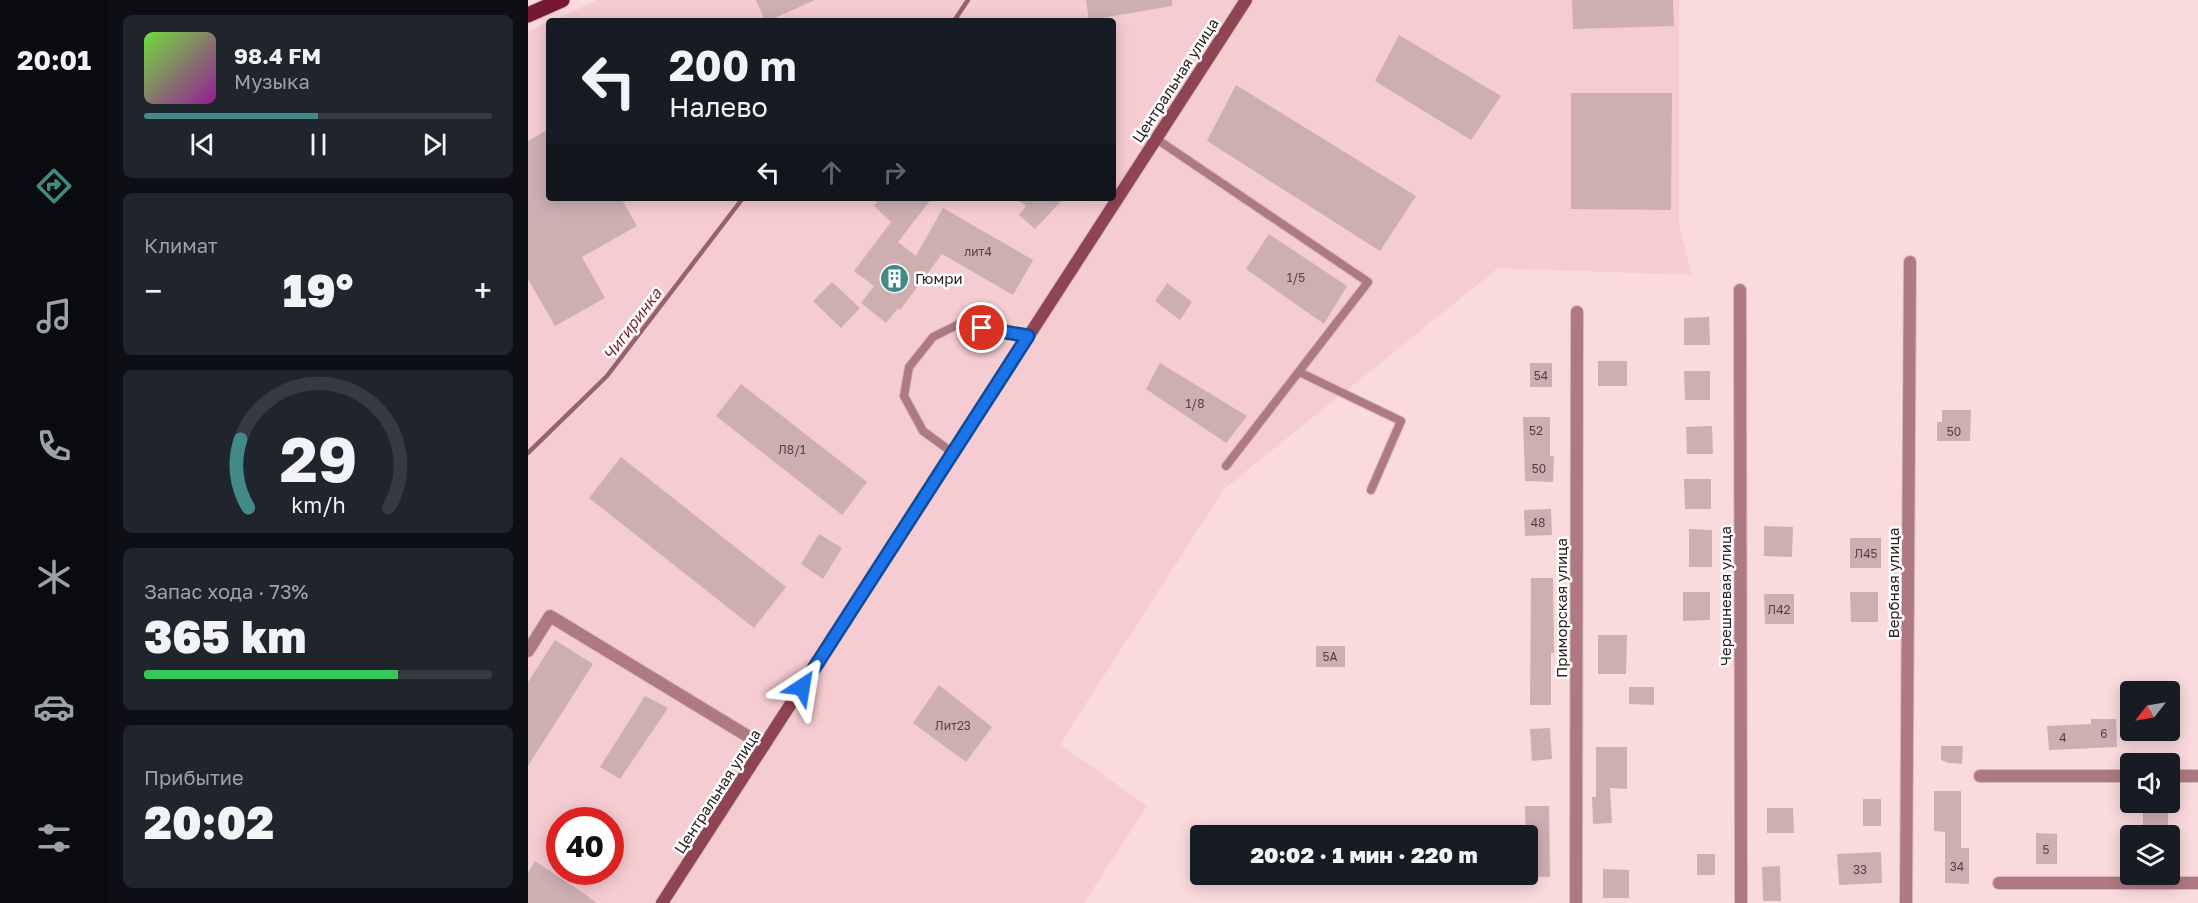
<!DOCTYPE html>
<html lang="ru">
<head>
<meta charset="utf-8">
<style>
	body { margin:0; font-family:"Golos Text",sans-serif; background:#20242c; color:#f1f3f6; height:100vh; display:flex; flex-direction:column; font-size:22px; white-space:nowrap }
	* { box-sizing:border-box; margin:0 }
	p { font-size:20px; color:#9ea1a6 }
	.icon { flex:none; width:33px; height:33px; fill:none; stroke:currentColor; stroke-width:2; stroke-linecap:round; stroke-linejoin:round }
	.map { position:relative; flex:1; overflow:hidden }
	.side { display:flex; flex-direction:column; gap:15px; padding:15px; background:#0d0f14; width:420px }
	.side>* { flex:none }
	.guide { position:absolute; left:18px; top:18px; width:570px; height:183px; border-radius:6px; box-shadow:0 3px 15px #0003; background:#171b24; color:#f1f3f6; overflow:hidden }
	.needle { width:39px; rotate:239deg }
	.tools { position:absolute; left:1592px; top:681px; display:grid; gap:12px }
	.tools a { display:grid; place-items:center; width:60px; height:60px; border-radius:6px; background:#171b24; box-shadow:0 3px 15px #0003; font-size:30px }
	.speed { position:absolute; left:18px; top:807px; display:flex; gap:12px; font-size:30px; font-weight:700; text-align:center }
	.speed>* { display:grid; place-content:center; width:78px; height:78px; border-radius:50%; background:#171b24; box-shadow:0 3px 15px #0003; line-height:1 }
	.speed .limit { border:9px solid #d22; background:#fff; color:#111 }
	.pin { position:absolute; display:grid; place-items:center; width:51px; height:51px; color:#fff; margin:-26px; border:3px solid #fff; border-radius:50%; box-shadow:0 2px 6px #0007 }
	.me { position:absolute; width:66px; margin:-33px; rotate:33deg; stroke-linejoin:round; filter:drop-shadow(0 0 4px #0008) }
	.turn { display:flex; align-items:center; gap:21px; height:126px; padding:0 24px; font-size:27px }
	.turn .icon { width:78px; height:78px; stroke-width:2.5 }
	.turn b { display:block; font-size:42px; line-height:51px }
	.lanes { display:flex; align-items:center; height:57px; padding:0 24px; background:#0003; justify-content:center; gap:30px; direction:ltr }
	.lanes .off { opacity:.35 }
	.big { font-size:45px; font-weight:800; line-height:1.1 }
	.side .widget { flex:1; display:flex; flex-direction:column; justify-content:center; gap:9px; min-width:0; padding:0 21px; border-radius:9px; background:#20242c }
	.side .dial { align-items:center; gap:0 }
	.dial svg { height:156px; overflow:visible; fill:none; stroke:#363941; stroke-width:7; stroke-linecap:round; text-anchor:middle }
	.dial text { fill:#f1f3f6; stroke:none }
	.song { display:flex; align-items:center; gap:18px }
	.cover { width:72px; height:72px; border-radius:9px; background:linear-gradient(135deg,hsl(100 70% 55%),hsl(300 70% 35%)) }
	.played { height:6px; border-radius:3px; background:linear-gradient(90deg,#428a85 50%,#363941 50%) }
	.keys { display:flex; justify-content:space-around; direction:ltr }
	.heat { display:flex; justify-content:space-between; align-items:center; font-size:33px; direction:ltr }
	.charge { height:9px; border-radius:4px; background:linear-gradient(90deg,#34c759 73%,#363941 0) }
	.trip { position:absolute; left:662px; top:825px; width:348px; height:60px; border-radius:6px; background:#171b24; box-shadow:0 3px 15px #0003; font-weight:800; line-height:60px; text-align:center }
	main { display:flex; flex:1; min-height:0 }
	.menu { display:flex; flex-direction:column; width:108px; justify-content:space-around; align-items:center; background:#090b0e; color:#9ea1a6 }
	.menu .icon { width:42px; height:42px }
	.menu .current { color:#428a85 }
	.menu b { font-size:27px; color:#f1f3f6 }
	.map>svg:first-child { display:block }
	.built { fill:#f5ccd1; fill-rule:evenodd }
	.lines { fill:none; stroke-linecap:round; stroke-linejoin:round }
	.stream { stroke:#98626a; stroke-width:4.5 }
	.building { fill:#cdafb2 }
	.lane-casing { stroke:#d5b9bb; stroke-width:10 }
	.street-casing { stroke:#d5b9bb; stroke-width:14 }
	.secondary-casing { stroke:#d5b9bb; stroke-width:14 }
	.primary-casing { stroke:#d5b9bb; stroke-width:17 }
	.lane { stroke:#ae7980; stroke-width:8 }
	.street { stroke:#ae7980; stroke-width:12 }
	.secondary { stroke:#8f4452; stroke-width:12 }
	.primary { stroke:#761832; stroke-width:15 }
	.route-casing { stroke:#114b97; stroke-width:15 }
	.route { stroke:#1a73e8; stroke-width:10 }
	.labels { text-anchor:middle; dominant-baseline:central; stroke-width:5; stroke-linejoin:round; paint-order:stroke }
	.number-label { font-size:12px; fill:#544445 }
	.street-label { font-size:15px; fill:#2b2021; stroke:#fff }
	.poi-label { font-size:15px; fill:#2b2021; stroke:#fff; text-anchor:start }
	.water-label { font-size:16px; font-style:italic; fill:#7f283d; stroke:#fff }
</style>
</head>
<body>
<main>
<nav class="menu">
<b>20:01</b>
<svg class="icon current" aria-label="directions" viewBox="0 0 24 24"><path d="M12 3l9 9-9 9-9-9zM9 14v-3h6M13 9l2 2-2 2"/></svg>
<svg class="icon" aria-label="music" viewBox="0 0 24 24"><path d="M9 18V5l10-2v13"/><circle cx="6" cy="18" r="3"/><circle cx="16" cy="16" r="3"/></svg>
<svg class="icon" aria-label="phone" viewBox="0 0 24 24"><path d="M5 4h4l2 5-3 2q2 4 5 5l2-3 5 2v4C11 20 4 13 5 4z"/></svg>
<svg class="icon" aria-label="climate" viewBox="0 0 24 24"><path d="M12 3v18M4 7l16 10M4 17L20 7"/></svg>
<svg class="icon" aria-label="car" viewBox="0 0 24 24"><path d="M5 17H2v-5l4-1 3-4h7l3 4 3 1v5h-3M9 17h6M6 11h13"/><circle cx="7" cy="17" r="2"/><circle cx="17" cy="17" r="2"/></svg>
<svg class="icon" aria-label="filters" viewBox="0 0 24 24"><path d="M4 7h16M4 17h16"/><circle cx="9" cy="7" r="2"/><circle cx="15" cy="17" r="2"/></svg>
</nav>
<section class="side">
<div class="widget">
<div class="song"><i class="cover"></i><div><b>98.4 FM</b><p>Музыка</p></div></div>
<div class="played"></div>
<div class="keys"><svg class="icon" aria-label="previous" viewBox="0 0 24 24"><path d="M18 5L8 12l10 7zM5 5v14"/></svg><svg class="icon" aria-label="pause" viewBox="0 0 24 24"><path d="M8 5v14M16 5v14"/></svg><svg class="icon" aria-label="next" viewBox="0 0 24 24"><path d="M6 5l10 7-10 7zM19 5v14"/></svg></div>
</div>
<div class="widget"><p>Климат</p>
<div class="heat"><a>−</a><b class="big">19°</b><a>+</a></div>
</div>
<div class="widget dial"><svg viewBox="0 0 100 80">
<path d="M14 69A42 42 0 1 1 86 69"/>
<path d="M14 69A42 42 0 0 1 10 34" stroke="#428a85"/>
<text x="50" y="56" font-size="32" font-weight="700">29</text>
<text x="50" y="72" font-size="11">km/h</text>
</svg></div>
<div class="widget"><p>Запас хода · 73%</p><b class="big">365 km</b><div class="charge"></div></div>
<div class="widget"><p>Прибытие</p><b class="big">20:02</b></div>
</section>
<div class="map">
<svg width="1670" height="903" viewBox="0 0 1670 903">
	<rect width="100%" height="100%" fill="#fadadd"/>
	<path class="built" d="M 70,0 L 1151,0 L 1151,224 L 1164,275 L 970,268 L 696,489 L 532,744 L 619,806 L 556,903 L 0,903 L 0,31 L 21,22 L 21,198 L 585,198 L 585,21 L 23,21 ZM 32,820 L 82,820 L 82,872 L 32,872 Z"/>
	<g class="lines">
		<g class="stream">
			<polyline points="426,21 440,0"/>
			<polyline points="0,453 79,376 215,198"/>
		</g>
	</g>
	<g class="building">
		<polygon points="228,0 287,0 240,21 237,21"/>
		<polygon points="558,0 644,0 644,6 561,20"/>
		<polygon points="1044,0 1145,0 1146,26 1045,29"/>
		<polygon points="871,35 973,96 943,140 847,81"/>
		<polygon points="708,85 888,196 852,251 679,141"/>
		<polygon points="1043,93 1144,93 1143,210 1043,209"/>
		<polygon points="21,129 21,198 93,198 109,226 54,257 77,298 27,326 0,279 0,141"/>
		<polygon points="352,198 404,198 370,242 388,256 415,208 505,260 485,295 414,254 372,310 370,308 358,323 333,303 346,286 326,271 363,222 346,206"/>
		<polygon points="488,198 536,198 507,229 491,215 498,206"/>
		<polygon points="741,234 819,286 796,324 718,269"/>
		<polygon points="304,282 332,308 313,328 285,301"/>
		<polygon points="639,283 664,302 652,320 627,301"/>
		<polygon points="1181,317 1182,345 1156,345 1156,318"/>
		<rect x="1070" y="361" width="29" height="25"/>
		<polygon points="632,363 719,416 698,443 618,389"/>
		<rect x="1002" y="363" width="22" height="24"/>
		<polygon points="1156,371 1182,371 1182,400 1157,400"/>
		<polygon points="213,384 339,482 314,515 188,416"/>
		<polygon points="1414,410 1443,410 1442,441 1409,441 1409,422 1414,422"/>
		<polygon points="995,417 1022,417 1022,456 1026,456 1025,482 997,481"/>
		<polygon points="1184,426 1185,454 1159,454 1158,427"/>
		<polygon points="93,457 258,587 226,628 61,498"/>
		<polygon points="1156,479 1183,479 1183,509 1157,509"/>
		<polygon points="1023,509 1024,535 997,536 996,510"/>
		<polygon points="1236,526 1265,527 1264,557 1236,556"/>
		<polygon points="1161,529 1184,530 1184,567 1161,567"/>
		<polygon points="291,534 314,548 295,579 273,564"/>
		<rect x="1322" y="538" width="31" height="30"/>
		<polygon points="1003,578 1025,578 1026,653 1023,653 1023,705 1002,705"/>
		<polygon points="1155,592 1182,592 1182,620 1155,621"/>
		<polygon points="1322,592 1350,592 1350,622 1323,622"/>
		<polygon points="1236,594 1266,594 1266,624 1237,624"/>
		<polygon points="1070,635 1099,635 1098,674 1070,674"/>
		<polygon points="27,640 65,664 0,766 0,682"/>
		<rect x="788" y="646" width="29" height="21"/>
		<polygon points="411,685 464,727 438,762 385,723"/>
		<polygon points="1101,687 1126,687 1126,705 1101,704"/>
		<polygon points="117,696 140,708 92,779 72,767"/>
		<polygon points="1563,719 1588,719 1589,747 1521,750 1519,726 1563,724"/>
		<polygon points="1022,728 1024,759 1004,761 1002,729"/>
		<polygon points="1413,746 1435,746 1434,764 1421,763 1413,760"/>
		<polygon points="1068,747 1099,747 1099,789 1082,788 1084,823 1065,824 1064,797 1068,797"/>
		<polygon points="1406,791 1433,791 1433,848 1441,848 1441,884 1417,883 1417,832 1406,831"/>
		<rect x="1335" y="799" width="18" height="27"/>
		<polygon points="997,806 1021,806 1022,877 999,876"/>
		<polygon points="1239,808 1265,808 1266,833 1239,833"/>
		<polygon points="1640,812 1640,834 1615,834 1615,813"/>
		<polygon points="1508,833 1529,834 1529,864 1508,864"/>
		<polygon points="1353,852 1354,883 1311,885 1309,854"/>
		<rect x="1169" y="854" width="18" height="21"/>
		<polygon points="7,861 52,891 69,903 0,903 0,873"/>
		<polygon points="1252,866 1253,901 1235,901 1234,867"/>
		<polygon points="1075,869 1101,870 1101,898 1075,898"/>
	</g>
	<g class="lines">
		<defs>
			<g id="lane">
				<polyline points="627,138 840,282 698,466"/>
				<polyline points="771,372 873,421 843,490"/>
				<polyline points="425,453 395,431 376,396 381,367 405,337 431,324 500,336"/>
			</g>
			<g id="street">
				<polyline points="1212,290 1213,903"/>
				<polyline points="0,651 22,616 236,746"/>
				<polyline points="1452,776 1602,776"/>
				<polyline points="1641,776 1670,776"/>
				<polyline points="1471,883 1670,883"/>
				<polyline points="1048,903 1049,312"/>
				<polyline points="1378,903 1382,262"/>
			</g>
			<polyline id="secondary" points="134,903 718,0"/>
			<polyline id="primary" points="0,15 34,0"/>
		</defs>
		<use href="#lane" class="lane-casing"/>
		<use href="#street" class="street-casing"/>
		<use href="#secondary" class="secondary-casing"/>
		<use href="#primary" class="primary-casing"/>
		<use href="#lane" class="lane"/>
		<use href="#street" class="street"/>
		<use href="#secondary" class="secondary"/>
		<use href="#primary" class="primary"/>
	</g>
	<g class="lines">
		<defs>
			<polyline id="route" points="274,687 500,336 454,328"/>
		</defs>
		<use href="#route" class="route-casing"/>
		<use href="#route" class="route"/>
	</g>
	<defs>
		<symbol id="building-disc" viewBox="-11 -11 22 22"><circle r="9.5" fill="#428a85" stroke="#fff"/><path d="M-4-6H4V6H1V3H-1V6H-4ZM-2.5-4.3h1.7v1.8h-1.7ZM.8-4.3h1.7v1.8H.8ZM-2.5-1h1.7V.8h-1.7ZM.8-1h1.7V.8H.8Z" fill="#fff"/></symbol>
	</defs>
	<g fill-rule="evenodd">
		<use href="#building-disc" x="350" y="262" width="33" height="33"/>
	</g>
	<g class="labels">
		<g class="number-label">
			<text x="450" y="251">лит4</text>
			<text x="768" y="277">1/5</text>
			<text x="1013" y="375">54</text>
			<text x="667" y="403">1/8</text>
			<text x="1008" y="430">52</text>
			<text x="1426" y="431">50</text>
			<text x="264" y="449">Л8/1</text>
			<text x="1011" y="468">50</text>
			<text x="1010" y="522">48</text>
			<text x="1338" y="553">Л45</text>
			<text x="1251" y="609">Л42</text>
			<text x="802" y="656">5А</text>
			<text x="425" y="725">Лит23</text>
			<text x="1576" y="733">6</text>
			<text x="1535" y="737">4</text>
			<text x="1518" y="849">5</text>
			<text x="1429" y="866">34</text>
			<text x="1332" y="869">33</text>
		</g>
		<g class="street-label">
			<text transform="translate(647 80) rotate(-57)">Центральная улица</text>
			<text transform="translate(1365 583) rotate(-90)">Вербная улица</text>
			<text transform="translate(1197 596) rotate(-90)">Черешневая улица</text>
			<text transform="translate(1033 608) rotate(-90)">Приморская улица</text>
			<text transform="translate(189 791) rotate(-57)">Центральная улица</text>
		</g>
		<g class="poi-label">
			<text x="387" y="278">Гюмри</text>
		</g>
		<g class="water-label">
			<text transform="translate(104 324) rotate(-53)">Чигиринка</text>
		</g>
	</g>
</svg>
<div class="tools">
<a><svg class="needle" viewBox="-14 -14 28 28"><path d="M0-13l5 13h-10z" fill="#e53935"/><path d="M0 13l5-13h-10z" fill="#9ea1a6"/></svg></a>
<a><svg class="icon" aria-label="sound" viewBox="0 0 24 24"><path d="M4 9h4l5-4v14l-5-4H4zM17 9q2 3 0 6"/></svg></a>
<a><svg class="icon" aria-label="layers" viewBox="0 0 24 24"><path d="M12 4l9 5-9 5-9-5zM3 14l9 5 9-5"/></svg></a>
</div>
<div class="speed"><div class="limit">40</div></div>
<div class="pin" style="left:454px;top:328px;background:#d93025"><svg class="icon" aria-label="arrive" viewBox="0 0 24 24"><path d="M6 21V4h12l-3 4 3 4H6"/></svg></div>
<svg class="me" style="left:274px;top:687px" viewBox="-20 -20 40 40"><path d="M0-17L14 15 0 8-14 15z" fill="#1a73e8" stroke="#fff" stroke-width="4"/></svg>
<div class="trip">20:02 · 1 мин · 220 m</div>
<div class="guide">
<div class="turn"><svg class="icon" aria-label="left" viewBox="0 0 24 24"><path d="M17 20v-9H6M10 6l-5 5 5 5"/></svg><div><b>200 m</b>Налево</div></div>
<div class="lanes"><svg class="icon" aria-label="left" viewBox="0 0 24 24"><path d="M17 20v-9H6M10 6l-5 5 5 5"/></svg><svg class="icon off" aria-label="ahead" viewBox="0 0 24 24"><path d="M12 20V5M6 11l6-6 6 6"/></svg><svg class="icon off" aria-label="right" viewBox="0 0 24 24"><path d="M7 20v-9h11M14 6l5 5-5 5"/></svg></div>
</div>
</div>
</main>
</body>
</html>
